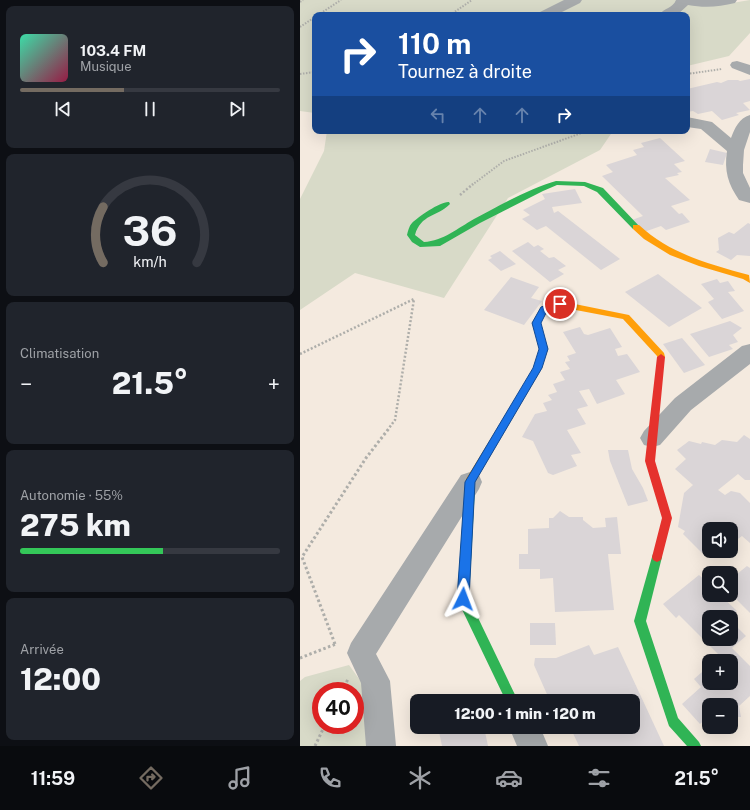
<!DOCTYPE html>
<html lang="fr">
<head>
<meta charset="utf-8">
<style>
	body { margin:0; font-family:"Public Sans",sans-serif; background:#20242c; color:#f1f3f6; height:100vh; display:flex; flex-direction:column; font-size:15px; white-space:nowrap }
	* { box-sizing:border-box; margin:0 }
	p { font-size:13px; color:#9ea1a6 }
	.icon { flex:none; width:22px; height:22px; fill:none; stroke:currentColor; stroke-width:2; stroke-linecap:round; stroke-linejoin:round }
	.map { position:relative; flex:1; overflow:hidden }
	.details { display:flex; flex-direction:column; gap:6px; padding:6px; background:#0d0f14; width:300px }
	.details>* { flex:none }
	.guide { position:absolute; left:12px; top:12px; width:378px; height:122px; border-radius:8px; box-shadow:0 4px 16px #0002; background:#1a4fa0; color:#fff; overflow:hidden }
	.tools { position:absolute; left:402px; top:522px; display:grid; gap:8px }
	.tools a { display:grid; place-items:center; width:36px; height:36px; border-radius:8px; background:#171b24; box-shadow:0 4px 16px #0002; font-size:20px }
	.speed { position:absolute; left:12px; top:682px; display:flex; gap:8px; font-size:20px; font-weight:700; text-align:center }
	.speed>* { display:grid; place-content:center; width:52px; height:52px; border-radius:50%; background:#171b24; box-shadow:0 4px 16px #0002; line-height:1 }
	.speed .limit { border:6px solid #d22; background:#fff; color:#111 }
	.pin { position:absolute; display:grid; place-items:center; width:34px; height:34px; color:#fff; margin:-17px; border:2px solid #fff; border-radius:50%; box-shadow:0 1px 4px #0007 }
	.me { position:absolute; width:44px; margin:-22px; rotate:3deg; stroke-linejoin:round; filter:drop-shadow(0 0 3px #0008) }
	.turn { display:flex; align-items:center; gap:14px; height:84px; padding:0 20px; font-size:18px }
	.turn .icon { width:52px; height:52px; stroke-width:2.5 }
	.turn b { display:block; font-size:28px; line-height:34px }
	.lanes { display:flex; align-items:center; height:38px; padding:0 20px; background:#0003; justify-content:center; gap:20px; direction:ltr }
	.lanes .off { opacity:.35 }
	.big { font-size:30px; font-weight:800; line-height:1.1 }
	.details .tile { flex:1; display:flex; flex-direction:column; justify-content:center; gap:6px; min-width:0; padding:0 14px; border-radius:8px; background:#20242c }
	.details .dial { align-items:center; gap:0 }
	.dial svg { height:104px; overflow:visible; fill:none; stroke:#363941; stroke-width:7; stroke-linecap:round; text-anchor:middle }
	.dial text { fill:#f1f3f6; stroke:none }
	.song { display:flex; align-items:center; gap:12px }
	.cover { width:48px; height:48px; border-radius:6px; background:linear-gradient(135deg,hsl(160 70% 55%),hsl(340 70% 35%)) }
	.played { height:4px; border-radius:2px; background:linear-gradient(90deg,#746b61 40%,#363941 40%) }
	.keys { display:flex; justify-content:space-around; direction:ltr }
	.heat { display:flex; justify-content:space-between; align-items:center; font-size:22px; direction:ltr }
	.charge { height:6px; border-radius:3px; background:linear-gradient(90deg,#34c759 55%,#363941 0) }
	.trip { position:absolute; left:110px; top:694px; width:230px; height:40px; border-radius:8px; background:#171b24; box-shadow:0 4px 16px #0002; font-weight:800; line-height:40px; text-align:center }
	.menu { display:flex; height:64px; justify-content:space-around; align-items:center; background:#090b0e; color:#9ea1a6 }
	.menu .icon { width:28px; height:28px }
	.menu .selected { color:#746b61 }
	.menu b { font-size:18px; color:#f1f3f6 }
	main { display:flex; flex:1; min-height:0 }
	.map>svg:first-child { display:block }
	.green { fill:#d8dac8; fill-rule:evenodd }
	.building { fill:#dad5d7 }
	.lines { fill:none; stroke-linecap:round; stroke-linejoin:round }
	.path-far2 { stroke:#aeaeaa; stroke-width:2; stroke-dasharray:1.5 1.5; stroke-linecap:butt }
	.path-far1 { stroke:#aeaeaa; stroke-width:2.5; stroke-dasharray:2 2; stroke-linecap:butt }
	.path { stroke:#aeaeaa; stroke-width:3; stroke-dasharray:2.5 2.5; stroke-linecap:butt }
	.street { fill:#a7aaac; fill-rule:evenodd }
	.fast { fill:#30b455; fill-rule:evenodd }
	.slow { fill:#ff9f0a; fill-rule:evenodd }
	.jam { fill:#e5322d; fill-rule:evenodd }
	.route { fill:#1a73e8; stroke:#114b97 }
</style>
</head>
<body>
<main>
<section class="details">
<div class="tile">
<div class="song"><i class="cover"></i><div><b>103.4 FM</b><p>Musique</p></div></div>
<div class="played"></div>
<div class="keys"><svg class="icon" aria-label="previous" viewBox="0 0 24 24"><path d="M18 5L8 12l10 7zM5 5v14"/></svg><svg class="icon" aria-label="pause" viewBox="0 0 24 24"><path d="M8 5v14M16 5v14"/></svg><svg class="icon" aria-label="next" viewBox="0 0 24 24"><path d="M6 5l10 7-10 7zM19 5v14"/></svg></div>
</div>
<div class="tile dial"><svg viewBox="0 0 100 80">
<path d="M14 69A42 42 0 1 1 86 69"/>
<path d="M14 69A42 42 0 0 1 14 26" stroke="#746b61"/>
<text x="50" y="56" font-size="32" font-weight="700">36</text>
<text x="50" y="72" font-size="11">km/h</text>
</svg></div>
<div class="tile"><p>Climatisation</p>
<div class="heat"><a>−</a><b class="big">21.5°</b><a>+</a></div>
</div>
<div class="tile"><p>Autonomie · 55%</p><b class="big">275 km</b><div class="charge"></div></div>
<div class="tile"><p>Arrivée</p><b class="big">12:00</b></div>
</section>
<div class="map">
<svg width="450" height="746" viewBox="0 0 450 746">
	<rect width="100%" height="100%" fill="#f4eadf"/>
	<g class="green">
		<polygon points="0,0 383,0 426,4 450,0 450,33 429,56 387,66 387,15 15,15 15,113 0,111"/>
		<polygon points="27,131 313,131 300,150 208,198 144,298 55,273 0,310 0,199 24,151"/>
		<path d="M 49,665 L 70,694 L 79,746 L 0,746 L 0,681 L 5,677 ZM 21,691 L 55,691 L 55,725 L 21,725 Z"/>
	</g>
	<g class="building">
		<polygon points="450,79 450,101 443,103 450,110 436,113 439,115 422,120 412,111 398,114 393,111 387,112 387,89 417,82 421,83 428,80 438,80 440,81"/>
		<polygon points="360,138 385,161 374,164 382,172 377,173 379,175 365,178 390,200 371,206 379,214 382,213 390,222 366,230 361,226 344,232 332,220 343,216 302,176 313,172 306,165 337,155 333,150 344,147 341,143"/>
		<polygon points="410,149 427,153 423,165 405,162"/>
		<polygon points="275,189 282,203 252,207 254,213 258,211 320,259 301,270 246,226 237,230 222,219 230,215 223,210 245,199 242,194"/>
		<polygon points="448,223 450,224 450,256 437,255 431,260 416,252 419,250 418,238 429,232 434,234"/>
		<polygon points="228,242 234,247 238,245 244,249 240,251 249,258 254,257 266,266 258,270 264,274 250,282 212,251"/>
		<polygon points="200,251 216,264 201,271 188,260 192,258 190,256"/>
		<polygon points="358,274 402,308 369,327 325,292"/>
		<polygon points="211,277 239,287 231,298 242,301 224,325 184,310"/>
		<polygon points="417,279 420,283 428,281 435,291 428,292 444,311 422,319 408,302 414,299 401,284"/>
		<polygon points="430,321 442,328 433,335 438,342 429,345 433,349 409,357 390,334"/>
		<polygon points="280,327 284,334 288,335 310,328 322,347 315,349 318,356 327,354 340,372 316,380 325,394 297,404 289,389 279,391 288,406 277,409 286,424 267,430 281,453 271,455 277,466 253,475 248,473 233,441 222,437 235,414 247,411 243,403 252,400 248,395 257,392 253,384 265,380 260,372 270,369 265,362 270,361 267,356 276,353 263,332"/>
		<polygon points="382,338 405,365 384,373 363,344"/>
		<polygon points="444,435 450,439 450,480 445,480 438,474 418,490 425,495 431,491 440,493 450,503 450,543 442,536 431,544 431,529 409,529 409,551 416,551 412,554 405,549 402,553 383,534 385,531 378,527 384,493 393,485 375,469 386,459 377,450 389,441 401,444 402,442 415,445 422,440 437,442"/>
		<polygon points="308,450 328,450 332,469 343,488 348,501 328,506 310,461"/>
		<polygon points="260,511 269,517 283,517 283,520 293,528 306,527 305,518 317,517 321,554 308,554 314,610 255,612 253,578 240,579 240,569 219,569 219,554 228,554 228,529 249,528 249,518 253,518"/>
		<polygon points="447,566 450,568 450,613 431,594 431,579"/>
		<polygon points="399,575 409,584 409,595 420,595 437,611 429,617 409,617 409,639 431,639 431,621 446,636 432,648 450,666 450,696 439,706 441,717 431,717 431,705 409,705 409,716 400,724 382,704 401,687 394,679 409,666 409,683 431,683 431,661 414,661 420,656 379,615 376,618 363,604"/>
		<polygon points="230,623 255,623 256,645 230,645"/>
		<polygon points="289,645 294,655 318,647 364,746 279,746 271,729 268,730 267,727 333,727 333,701 250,701 234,665 235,658 256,658"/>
		<polygon points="138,727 184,727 188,746 142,746"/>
	</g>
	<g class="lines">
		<g class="path-far2">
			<polyline points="0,2 3,0"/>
			<polyline points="18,15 41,0"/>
			<polyline points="150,15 172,0"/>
			<polyline points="0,27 15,17"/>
			<polyline points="0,74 15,72"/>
			<polyline points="387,74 422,69"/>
			<polyline points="172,185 204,161 287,131"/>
		</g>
		<g class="path-far1">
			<polyline points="160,195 173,184"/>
			<polyline points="0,354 114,299 95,420 89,428"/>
		</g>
		<g class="path">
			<polyline points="35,644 2,557 66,458 90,427"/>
			<polyline points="0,658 36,644"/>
			<polyline points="42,691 48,679"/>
			<polyline points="15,746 25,725"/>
		</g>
		<g class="street">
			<polygon points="264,0 282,0 280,3 256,15 238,15 240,12"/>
			<path d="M 376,0 L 437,0 L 435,3 C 419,7 404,8 388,5 L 377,15 L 359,15 C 364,8 373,8 376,0 Z"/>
			<polygon points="437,61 450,65 450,75 432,68 430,65 432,62"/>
			<path d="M 450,115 L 450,132 L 444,150 L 443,165 L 443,173 L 450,188 L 450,203 L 439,200 C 428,184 424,171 427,151 L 401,129 L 387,127 L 387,117 L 412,122 L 431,138 C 435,128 439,118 450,115 Z"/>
			<polygon points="450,344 450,364 391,410 360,445 352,447 344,445 340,438 344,431 375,398 442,346"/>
			<polygon points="170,472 179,475 182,482 179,489 76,654 90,681 96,746 66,746 61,683 47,653 51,643 161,475"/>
			<polygon points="209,727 240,727 248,746 217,746"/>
		</g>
		<g class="fast">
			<path d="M 256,181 L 285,182 L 303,188 L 340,227 L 339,229 L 333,229 L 297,192 L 284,186 L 257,185 L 243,191 L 180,223 L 140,246 L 120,247 L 112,242 L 107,235 C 108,231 109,226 112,223 C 118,217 141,201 149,202 L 150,204 C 137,217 121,214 115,235 L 124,242 C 143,241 158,228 174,219 C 199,206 230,188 256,181 Z"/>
			<polygon points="170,483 174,484 175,487 169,599 218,701 206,701 157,599 165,487 166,484"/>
			<polygon points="357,552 361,554 362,557 346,621 378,718 399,742 401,746 387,746 369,726 334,621 352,557 353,554"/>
		</g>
		<g class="slow">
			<path d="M 333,225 L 339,225 C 370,254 409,264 449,275 L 450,283 L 443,279 L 399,266 L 370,255 L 344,239 L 333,229 Z"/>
			<polygon points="260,301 329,315 364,353 365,357 361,360 358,359 357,356 323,319 260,307 247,311 240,323 248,349 242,368 175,482 174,490 170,491 166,490 165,487 166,479 234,368 240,349 232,323 241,307"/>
		</g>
		<polygon class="jam" points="361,354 365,357 355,461 372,518 362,557 361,560 357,562 353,560 352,557 362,518 345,461 357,357"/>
	</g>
	<polygon class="route" points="260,301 263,302 264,304 263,306 247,311 241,323 248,349 242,368 175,482 169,599 167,602 163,604 159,602 157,599 165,482 233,368 239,349 232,323 241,307"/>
</svg>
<div class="tools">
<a><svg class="icon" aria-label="sound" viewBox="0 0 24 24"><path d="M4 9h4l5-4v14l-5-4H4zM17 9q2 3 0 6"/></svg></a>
<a><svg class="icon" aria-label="search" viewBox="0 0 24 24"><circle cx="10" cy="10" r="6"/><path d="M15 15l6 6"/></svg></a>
<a><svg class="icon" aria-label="layers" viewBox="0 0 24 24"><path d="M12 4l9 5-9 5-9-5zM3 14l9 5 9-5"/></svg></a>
<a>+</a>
<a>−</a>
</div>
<div class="speed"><div class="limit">40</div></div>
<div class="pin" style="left:260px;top:304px;background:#d93025"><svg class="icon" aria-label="arrive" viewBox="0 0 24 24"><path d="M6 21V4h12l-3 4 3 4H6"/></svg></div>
<svg class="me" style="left:163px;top:599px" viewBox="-20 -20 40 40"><path d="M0-17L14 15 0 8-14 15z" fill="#1a73e8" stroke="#fff" stroke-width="4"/></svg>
<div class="trip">12:00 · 1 min · 120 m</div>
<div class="guide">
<div class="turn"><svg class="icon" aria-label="right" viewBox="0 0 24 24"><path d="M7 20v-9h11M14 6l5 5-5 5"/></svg><div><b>110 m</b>Tournez à droite</div></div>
<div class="lanes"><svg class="icon off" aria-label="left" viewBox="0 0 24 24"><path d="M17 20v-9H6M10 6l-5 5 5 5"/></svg><svg class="icon off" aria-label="ahead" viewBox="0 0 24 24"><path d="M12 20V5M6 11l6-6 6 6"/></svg><svg class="icon off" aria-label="ahead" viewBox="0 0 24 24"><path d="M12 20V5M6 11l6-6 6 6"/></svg><svg class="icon" aria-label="right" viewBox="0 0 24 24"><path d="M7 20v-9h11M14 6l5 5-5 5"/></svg></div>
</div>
</div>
</main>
<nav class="menu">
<b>11:59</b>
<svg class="icon selected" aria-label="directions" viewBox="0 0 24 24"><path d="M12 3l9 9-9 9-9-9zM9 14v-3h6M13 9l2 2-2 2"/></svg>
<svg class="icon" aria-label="music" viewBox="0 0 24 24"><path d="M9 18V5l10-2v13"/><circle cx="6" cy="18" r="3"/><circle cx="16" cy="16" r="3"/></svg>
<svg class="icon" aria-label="phone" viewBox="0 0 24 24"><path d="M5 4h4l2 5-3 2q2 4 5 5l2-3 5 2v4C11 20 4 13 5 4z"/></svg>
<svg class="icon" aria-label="climate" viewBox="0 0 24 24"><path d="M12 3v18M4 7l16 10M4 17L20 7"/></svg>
<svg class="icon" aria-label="car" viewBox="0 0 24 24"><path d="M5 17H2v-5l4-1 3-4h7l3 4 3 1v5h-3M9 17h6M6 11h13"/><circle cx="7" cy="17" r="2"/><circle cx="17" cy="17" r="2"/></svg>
<svg class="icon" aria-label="filters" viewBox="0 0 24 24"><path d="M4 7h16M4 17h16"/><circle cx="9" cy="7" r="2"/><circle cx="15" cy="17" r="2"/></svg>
<b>21.5°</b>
</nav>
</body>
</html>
